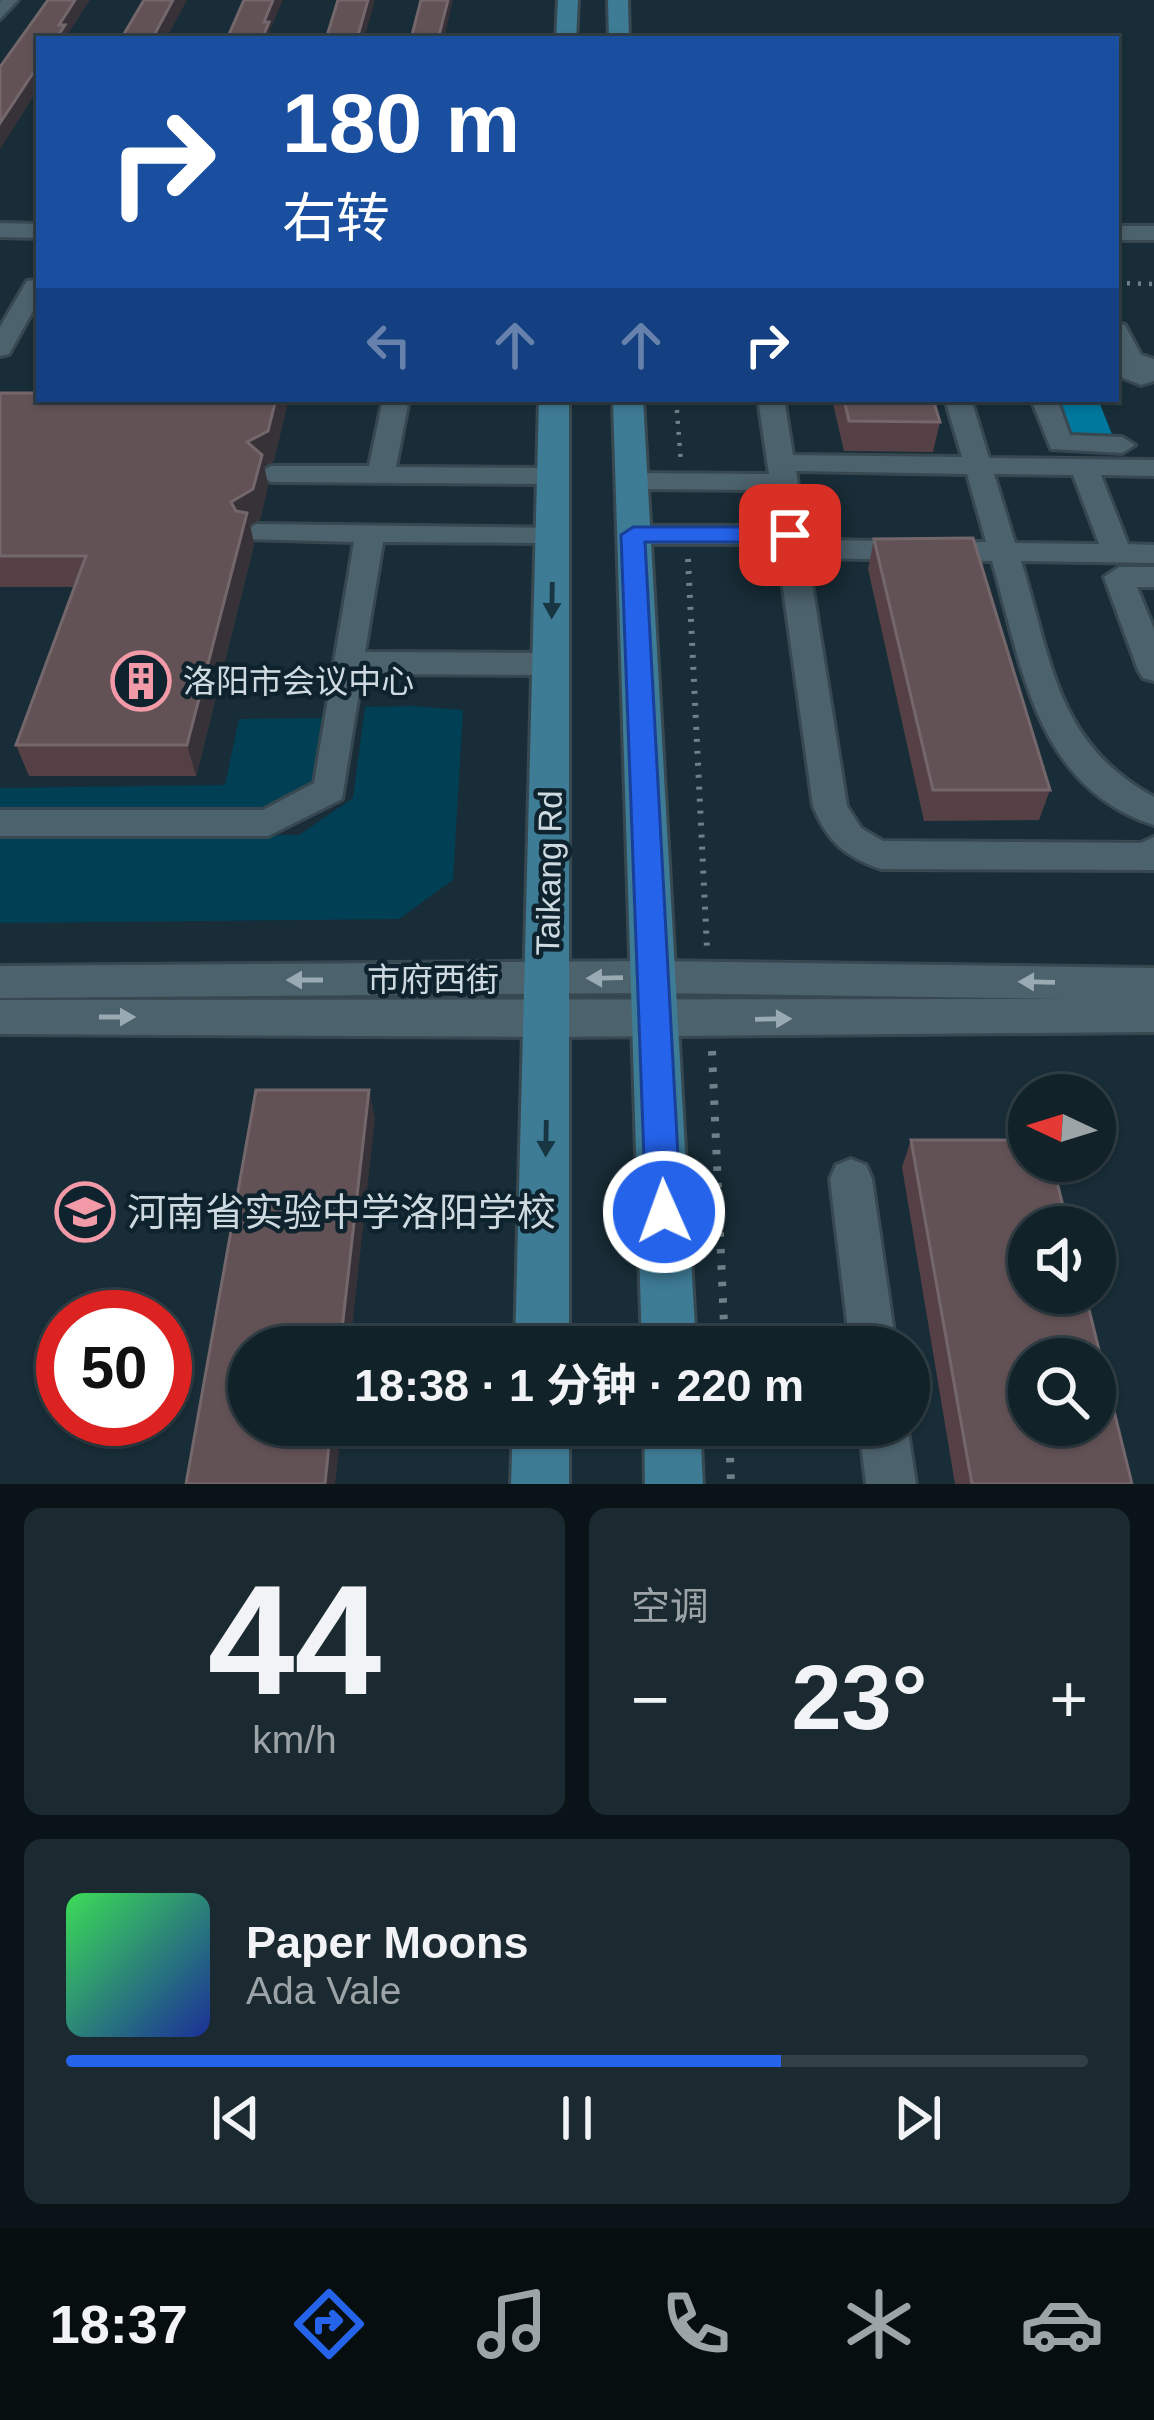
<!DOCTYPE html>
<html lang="zh">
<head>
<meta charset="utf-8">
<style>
	body { margin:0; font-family:Arial,"Noto Sans SC",sans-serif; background:#1b2a31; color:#f1f3f6; height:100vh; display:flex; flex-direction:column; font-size:45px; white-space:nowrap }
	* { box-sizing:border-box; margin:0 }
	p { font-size:39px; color:#9ca4a8 }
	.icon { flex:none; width:66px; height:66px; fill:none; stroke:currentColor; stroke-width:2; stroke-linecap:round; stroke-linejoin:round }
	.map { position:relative; height:1484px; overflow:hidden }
	.drawer { display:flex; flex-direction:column; gap:24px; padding:24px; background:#0a1317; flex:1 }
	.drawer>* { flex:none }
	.hud { position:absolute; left:36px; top:36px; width:1083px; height:366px; border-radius:0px; box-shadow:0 3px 9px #0004,0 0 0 3px #313f46; background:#1a4fa0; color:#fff; overflow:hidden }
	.needle { width:78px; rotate:274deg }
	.fabs { position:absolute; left:1008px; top:1074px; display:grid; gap:24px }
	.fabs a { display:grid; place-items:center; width:108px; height:108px; border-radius:50%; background:#122229; box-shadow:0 3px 9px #0004,0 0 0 3px #313f46; font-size:60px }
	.speed { position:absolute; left:36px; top:1290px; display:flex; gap:24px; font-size:60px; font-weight:700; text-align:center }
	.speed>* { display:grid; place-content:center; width:156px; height:156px; border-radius:50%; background:#122229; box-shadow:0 3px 9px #0004,0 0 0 3px #313f46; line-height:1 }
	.speed .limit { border:18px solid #d22; background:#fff; color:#111 }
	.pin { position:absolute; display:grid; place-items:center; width:102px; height:102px; color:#fff; margin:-51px; border-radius:24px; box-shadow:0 6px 18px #0006 }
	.me { position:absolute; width:132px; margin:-66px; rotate:358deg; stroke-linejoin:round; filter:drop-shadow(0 0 9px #0008) }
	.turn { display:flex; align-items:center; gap:42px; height:252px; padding:0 48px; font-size:54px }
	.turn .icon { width:156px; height:156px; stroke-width:2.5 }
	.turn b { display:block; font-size:84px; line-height:102px }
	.lanes { display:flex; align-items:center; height:114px; padding:0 48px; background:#0003; justify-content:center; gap:60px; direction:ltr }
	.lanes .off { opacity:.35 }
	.big { font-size:90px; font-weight:700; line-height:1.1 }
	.drawer .widget { flex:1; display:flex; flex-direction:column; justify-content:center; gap:18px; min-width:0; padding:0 42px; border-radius:18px; background:#1b2a31 }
	.drawer .dial { align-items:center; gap:0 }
	.dial b { font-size:156px; line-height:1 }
	.song { display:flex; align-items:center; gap:36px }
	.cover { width:144px; height:144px; border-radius:18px; background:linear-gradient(135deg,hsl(130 70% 55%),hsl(230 70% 35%)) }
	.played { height:12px; border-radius:6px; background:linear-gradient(90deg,#2563eb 70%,#313f46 70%) }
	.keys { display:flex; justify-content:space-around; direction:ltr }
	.heat { display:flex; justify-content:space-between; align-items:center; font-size:66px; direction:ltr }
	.drawer .tiles { flex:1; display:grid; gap:24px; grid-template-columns:1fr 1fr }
	.widget:last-child { grid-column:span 2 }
	.trip { position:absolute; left:228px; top:1326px; width:702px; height:120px; border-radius:60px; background:#122229; box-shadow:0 3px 9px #0004,0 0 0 3px #313f46; font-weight:700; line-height:120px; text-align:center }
	.tab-bar { display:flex; height:192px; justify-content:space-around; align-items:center; background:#070e10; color:#9ca4a8 }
	.tab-bar .icon { width:84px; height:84px }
	.tab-bar .active { color:#2563eb }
	.tab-bar b { font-size:54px; color:#f1f3f6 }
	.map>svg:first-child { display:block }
	.green { fill:#003f54 }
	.water { fill:#00779c }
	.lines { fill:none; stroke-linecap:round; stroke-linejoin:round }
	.minor-casing { stroke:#374850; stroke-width:6 }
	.major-casing { stroke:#374850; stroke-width:6 }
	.path-far2 { stroke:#6f8088; stroke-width:4.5; stroke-dasharray:3 8; stroke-linecap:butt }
	.path-far1 { stroke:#6f8088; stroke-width:6; stroke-dasharray:3 9; stroke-linecap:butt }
	.path { stroke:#6f8088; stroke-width:8; stroke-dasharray:4.5 12; stroke-linecap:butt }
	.minor { fill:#4c626d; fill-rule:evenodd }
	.major { fill:#3e7b95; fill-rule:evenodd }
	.wall { fill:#554145 }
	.shaded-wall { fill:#373238 }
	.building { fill:#625255; stroke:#73676b; stroke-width:3; fill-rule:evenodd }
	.oneway { fill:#183542 }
	.oneway2 { fill:#9aaab2 }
	.route { fill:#2563eb; stroke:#184099; stroke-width:3 }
	.labels { text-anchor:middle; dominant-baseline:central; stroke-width:9; stroke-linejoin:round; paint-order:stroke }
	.poi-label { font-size:33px; fill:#cedae0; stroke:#0e232d; text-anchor:start }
	.street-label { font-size:33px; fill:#cedae0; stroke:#0e232d }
	.near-poi-label { font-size:39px; fill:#cedae0; stroke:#0e232d; text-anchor:start }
</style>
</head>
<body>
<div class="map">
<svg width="1154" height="1484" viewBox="0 0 1154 1484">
	<rect width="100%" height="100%" fill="#182d37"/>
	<g class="green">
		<polygon points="412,706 463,710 453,880 399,919 0,923 0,836 299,835 353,798 365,707"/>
		<polygon points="322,718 312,787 258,812 0,815 0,788 225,785 239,719"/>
	</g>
	<polygon class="water" points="1059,399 1098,399 1113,437 1073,437"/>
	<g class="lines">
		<defs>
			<g id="minor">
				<polygon points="1,0 18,0 0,19 0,2"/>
				<polygon points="0,223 39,224 39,238 0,237"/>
				<rect x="1116" y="226" width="38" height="14"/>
				<polygon points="39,280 39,300 9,354 0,356 0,327 27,281"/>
				<polygon points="1116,323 1125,325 1141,355 1154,359 1154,381 1141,385 1116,375"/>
				<polygon points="383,399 409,399 396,467 554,468 568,476 554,484 271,482 257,474 271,466 369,466"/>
				<path d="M 758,399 L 784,399 L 793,455 L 962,457 L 945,399 L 971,399 L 989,458 L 1154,460 L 1154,476 L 1101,475 L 1128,544 L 1154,545 L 1154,563 L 1021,561 C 1052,660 1055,743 1154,797 L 1154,825 C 1035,787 1022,665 992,561 L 808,558 L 847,806 L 861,828 L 883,841 L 1141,843 L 1154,837 L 1154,870 L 881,869 C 845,857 827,841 813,806 L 777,544 L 633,544 L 619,535 L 633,526 L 775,526 L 771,490 L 630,489 L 616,481 L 630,473 L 769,474 ZM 796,471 L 967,474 L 986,542 L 805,540 ZM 994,474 L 1073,475 L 1099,544 L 1015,543 Z"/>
				<polygon points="1031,399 1057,399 1070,435 1122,437 1135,445 1122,453 1051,449"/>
				<polygon points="256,524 563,528 567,534 553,543 383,542 365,652 552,653 563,656 568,664 563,672 552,675 362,674 342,799 268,836 0,836 0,810 263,810 314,783 354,542 246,539 242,533"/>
				<polygon points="1119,567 1154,567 1154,587 1137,587 1154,629 1154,681 1143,678 1138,670 1104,577"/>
				<polygon points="654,961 1154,968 1154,1032 547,1037 0,1034 0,1000 1064,999 654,993 0,998 0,966"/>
				<polygon points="851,1159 866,1165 872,1179 896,1347 850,1347 830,1179 836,1165"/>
				<polygon points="859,1425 907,1425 916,1484 866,1484"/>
			</g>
			<g id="major">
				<polygon points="558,0 578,0 576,39 556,39"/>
				<polygon points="608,0 628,0 629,39 609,39"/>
				<polygon points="539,399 569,399 569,1347 515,1347"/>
				<polygon points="613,399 643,399 696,1347 642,1347"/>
				<polygon points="513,1425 569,1425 569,1484 511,1484"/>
				<polygon points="644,1425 700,1425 703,1484 645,1484"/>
			</g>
		</defs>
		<use href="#minor" class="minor-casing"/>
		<use href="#major" class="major-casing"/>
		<g class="path-far2">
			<polyline points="1116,283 1154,284"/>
			<polyline points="676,399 681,463"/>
		</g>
		<polyline class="path-far1" points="688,559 707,948"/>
		<g class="path">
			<polyline points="712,1051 725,1347"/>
			<polyline points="729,1425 731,1484"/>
		</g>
		<use href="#minor" class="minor"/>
		<use href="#major" class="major"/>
	</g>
	<g class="wall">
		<polygon points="0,393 274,461 264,466 268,485 260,520 250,525 254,544 196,776 29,776 16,745 74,587 0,587"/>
		<polygon points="832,399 933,399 940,422 933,452 844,451"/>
		<polygon points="874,539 1050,790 1039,820 924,821 868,569"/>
		<polygon points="911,1140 1132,1484 955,1484 902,1167"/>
	</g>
	<g class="shaded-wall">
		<polygon points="75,0 90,0 68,34 69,39 56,39 59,25"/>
		<polygon points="173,0 187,0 166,39 152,39"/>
		<polygon points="273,0 283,0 270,30 272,39 262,39 264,22"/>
		<polygon points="368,0 375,0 364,39 357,39"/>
		<polygon points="448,0 453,0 444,39 438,39"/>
		<polygon points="39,64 39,88 0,149 0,123"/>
		<polygon points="276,399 289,399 274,461 264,466 268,485 260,520 250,525 254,544 196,776 187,745 231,502 247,442"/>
		<polygon points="369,1090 375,1118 350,1347 340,1347"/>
		<polygon points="331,1425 342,1425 335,1484 325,1484"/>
	</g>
	<g class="building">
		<polygon points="48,0 75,0 59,25 65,25 56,39 39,39 39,64 0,123 0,67"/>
		<polygon points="144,0 173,0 152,39 121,39"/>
		<polygon points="244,0 273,0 264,22 269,22 262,39 227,39"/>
		<polygon points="338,0 368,0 357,39 326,39"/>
		<polygon points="421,0 448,0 438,39 411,39"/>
		<polygon points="0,393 39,393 39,399 276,399 268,431 247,442 262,455 253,489 231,502 236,511 247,513 187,745 16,745 86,556 0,556"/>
		<polygon points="844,399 933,399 940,422 849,421"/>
		<polygon points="973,538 1050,790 933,790 874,539"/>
		<polygon points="256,1090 369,1090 340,1347 249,1347 249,1425 331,1425 325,1484 186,1484"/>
		<path d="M 911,1140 L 1029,1140 L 1029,1161 L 1052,1161 L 1068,1227 L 1029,1227 L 1029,1293 L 1085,1293 L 1132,1484 L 972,1484 ZM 1029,1359 L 1095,1359 L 1095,1425 L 1029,1425 Z"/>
	</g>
	<defs><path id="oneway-solid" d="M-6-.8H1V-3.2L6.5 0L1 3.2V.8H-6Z" transform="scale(3)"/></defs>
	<g class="oneway">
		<use href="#oneway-solid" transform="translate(552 600) rotate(91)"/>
		<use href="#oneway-solid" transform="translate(546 1138) rotate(91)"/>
	</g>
	<g class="oneway2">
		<use href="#oneway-solid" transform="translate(605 978) rotate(179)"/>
		<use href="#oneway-solid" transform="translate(305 980) rotate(180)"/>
		<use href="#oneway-solid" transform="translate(1037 982) rotate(-179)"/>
		<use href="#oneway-solid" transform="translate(117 1017)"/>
		<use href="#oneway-solid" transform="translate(773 1019) rotate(-1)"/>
	</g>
	<polygon class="route" points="633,527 790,527 802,535 790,542 645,542 681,1212 676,1224 664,1229 651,1224 646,1212 621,535"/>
	<defs>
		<symbol id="building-ring" viewBox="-11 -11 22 22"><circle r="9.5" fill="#0e232d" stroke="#f39aa8" stroke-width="1.5"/><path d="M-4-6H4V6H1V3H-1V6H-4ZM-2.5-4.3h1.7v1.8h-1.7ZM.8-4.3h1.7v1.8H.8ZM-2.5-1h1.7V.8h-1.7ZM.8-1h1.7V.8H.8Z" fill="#f39aa8"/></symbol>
		<symbol id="school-ring" viewBox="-11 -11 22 22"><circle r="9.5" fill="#0e232d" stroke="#f39aa8" stroke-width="1.5"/><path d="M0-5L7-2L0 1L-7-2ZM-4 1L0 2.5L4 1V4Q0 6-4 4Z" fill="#f39aa8"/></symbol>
	</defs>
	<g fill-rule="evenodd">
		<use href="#building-ring" x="108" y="648" width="66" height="66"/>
		<use href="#school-ring" x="52" y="1179" width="66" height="66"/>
	</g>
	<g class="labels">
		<g class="poi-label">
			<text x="183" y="681">洛阳市会议中心</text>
		</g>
		<g class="street-label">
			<text transform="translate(549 873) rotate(-89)">Taikang Rd</text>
			<text x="433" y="979">市府西街</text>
		</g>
		<g class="near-poi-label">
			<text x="127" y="1212">河南省实验中学洛阳学校</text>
		</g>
	</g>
</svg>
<div class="fabs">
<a><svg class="needle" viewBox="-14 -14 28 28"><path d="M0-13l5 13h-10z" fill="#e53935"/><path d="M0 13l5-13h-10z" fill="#9ca4a8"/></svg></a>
<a><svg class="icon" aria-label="sound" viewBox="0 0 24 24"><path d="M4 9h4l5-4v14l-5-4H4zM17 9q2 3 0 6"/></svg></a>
<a><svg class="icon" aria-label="search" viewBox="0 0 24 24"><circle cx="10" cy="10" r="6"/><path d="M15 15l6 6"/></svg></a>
</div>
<div class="speed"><div class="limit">50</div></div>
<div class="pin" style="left:790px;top:535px;background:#d93025"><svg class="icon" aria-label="arrive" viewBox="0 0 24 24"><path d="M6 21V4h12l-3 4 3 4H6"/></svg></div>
<svg class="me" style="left:664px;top:1212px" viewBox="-20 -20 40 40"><circle r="17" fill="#2563eb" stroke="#fff" stroke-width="3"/><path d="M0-11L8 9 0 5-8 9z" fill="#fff"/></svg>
<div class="trip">18:38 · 1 分钟 · 220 m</div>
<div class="hud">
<div class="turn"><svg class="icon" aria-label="right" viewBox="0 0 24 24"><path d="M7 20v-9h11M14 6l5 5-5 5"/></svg><div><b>180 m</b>右转</div></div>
<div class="lanes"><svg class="icon off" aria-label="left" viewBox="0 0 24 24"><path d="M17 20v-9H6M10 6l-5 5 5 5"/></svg><svg class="icon off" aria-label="ahead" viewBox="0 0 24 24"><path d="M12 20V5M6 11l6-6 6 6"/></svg><svg class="icon off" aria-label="ahead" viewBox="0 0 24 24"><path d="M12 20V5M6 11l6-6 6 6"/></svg><svg class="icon" aria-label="right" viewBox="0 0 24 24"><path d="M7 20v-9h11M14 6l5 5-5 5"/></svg></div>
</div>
</div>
<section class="drawer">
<div class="tiles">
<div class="widget dial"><b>44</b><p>km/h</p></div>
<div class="widget"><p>空调</p>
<div class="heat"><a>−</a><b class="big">23°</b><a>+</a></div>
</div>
<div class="widget">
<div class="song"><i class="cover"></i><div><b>Paper Moons</b><p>Ada Vale</p></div></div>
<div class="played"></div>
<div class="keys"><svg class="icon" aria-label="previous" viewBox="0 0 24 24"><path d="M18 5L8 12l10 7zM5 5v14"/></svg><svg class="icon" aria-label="pause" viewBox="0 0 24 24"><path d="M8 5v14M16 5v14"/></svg><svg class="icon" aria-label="next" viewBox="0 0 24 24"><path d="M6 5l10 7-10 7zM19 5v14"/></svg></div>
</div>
</div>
</section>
<nav class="tab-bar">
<b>18:37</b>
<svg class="icon active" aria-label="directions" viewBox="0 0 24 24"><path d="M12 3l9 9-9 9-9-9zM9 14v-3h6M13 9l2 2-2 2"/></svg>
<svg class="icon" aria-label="music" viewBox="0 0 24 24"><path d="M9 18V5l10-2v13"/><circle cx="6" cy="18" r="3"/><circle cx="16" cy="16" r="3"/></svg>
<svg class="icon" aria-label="phone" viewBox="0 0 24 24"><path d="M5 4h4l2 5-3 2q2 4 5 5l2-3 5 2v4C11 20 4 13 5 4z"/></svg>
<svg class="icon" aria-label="climate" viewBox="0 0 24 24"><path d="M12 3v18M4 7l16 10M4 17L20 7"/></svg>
<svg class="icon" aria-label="car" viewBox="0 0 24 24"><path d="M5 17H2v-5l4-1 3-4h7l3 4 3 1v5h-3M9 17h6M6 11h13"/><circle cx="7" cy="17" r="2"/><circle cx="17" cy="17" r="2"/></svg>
</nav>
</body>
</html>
